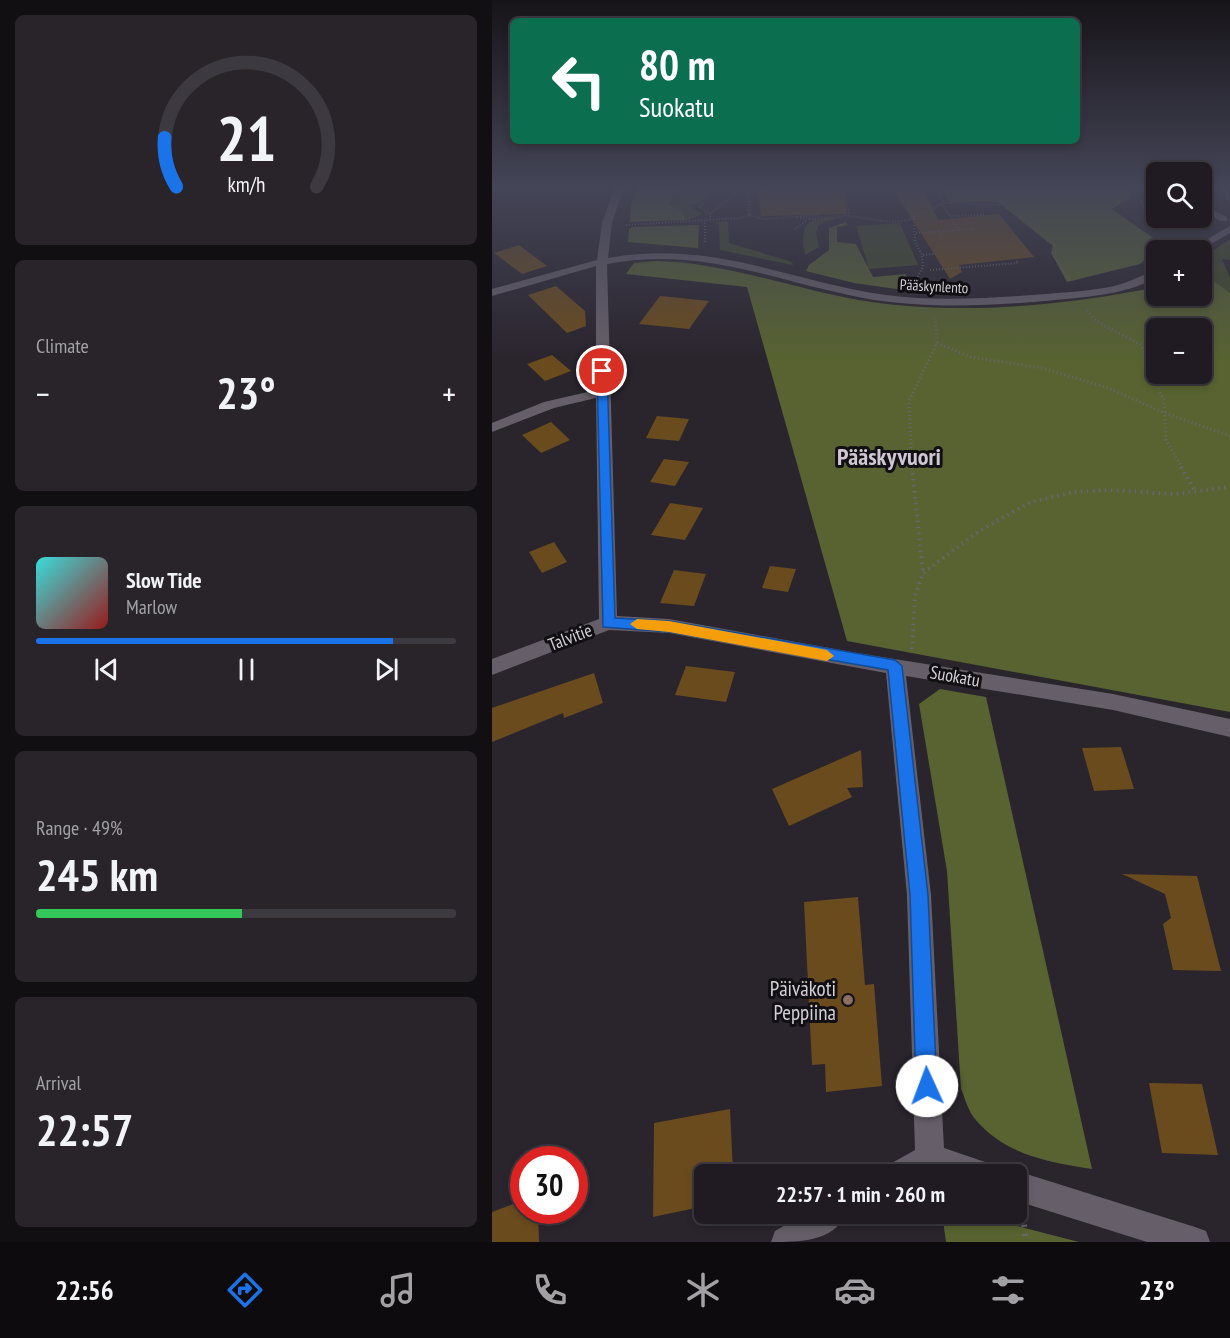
<!DOCTYPE html>
<html lang="en">
<head>
<meta charset="utf-8">
<style>
	body { margin:0; font-family:"PT Sans Narrow",sans-serif; background:#28242a; color:#f1f3f6; height:100vh; display:flex; flex-direction:column; font-size:22px; white-space:nowrap }
	* { box-sizing:border-box; margin:0 }
	p { font-size:20px; color:#a2a1a5 }
	.icon { flex:none; width:33px; height:33px; fill:none; stroke:currentColor; stroke-width:2; stroke-linecap:round; stroke-linejoin:round }
	.map { position:relative; flex:1; overflow:hidden }
	.panel { display:flex; flex-direction:column; gap:15px; padding:15px; background:#120f13; width:492px }
	.panel>* { flex:none }
	.guide { position:absolute; left:18px; top:18px; width:570px; height:126px; border-radius:9px; box-shadow:0 3px 9px #0003,0 0 0 2px #3d3940; background:#0b6e4f; color:#fff; overflow:hidden }
	.fabs { position:absolute; left:654px; top:162px; display:grid; gap:12px }
	.fabs a { display:grid; place-items:center; width:66px; height:66px; border-radius:9px; background:#201b22; box-shadow:0 3px 9px #0003,0 0 0 2px #3d3940; font-size:30px }
	.speed { position:absolute; left:18px; top:1146px; display:flex; gap:12px; font-size:30px; font-weight:700; text-align:center }
	.speed>* { display:grid; place-content:center; width:78px; height:78px; border-radius:50%; background:#201b22; box-shadow:0 3px 9px #0003,0 0 0 2px #3d3940; line-height:1 }
	.speed .limit { border:9px solid #d22; background:#fff; color:#111 }
	.pin { position:absolute; display:grid; place-items:center; width:51px; height:51px; color:#fff; margin:-26px; border:3px solid #fff; border-radius:50%; box-shadow:0 2px 6px #0007 }
	.me { position:absolute; width:66px; margin:-33px; rotate:358deg; stroke-linejoin:round; filter:drop-shadow(0 0 4px #0008) }
	.turn { display:flex; align-items:center; gap:21px; height:126px; padding:0 30px; font-size:27px }
	.turn .icon { width:78px; height:78px; stroke-width:2.5 }
	.turn b { display:block; font-size:42px; line-height:51px }
	.big { font-size:45px; font-weight:700; line-height:1.1 }
	.panel .tile { flex:1; display:flex; flex-direction:column; justify-content:center; gap:9px; min-width:0; padding:0 21px; border-radius:9px; background:#28242a }
	.panel .dial { align-items:center; gap:0 }
	.dial svg { height:156px; overflow:visible; fill:none; stroke:#3d3940; stroke-width:7; stroke-linecap:round; text-anchor:middle }
	.dial text { fill:#f1f3f6; stroke:none }
	.song { display:flex; align-items:center; gap:18px }
	.cover { width:72px; height:72px; border-radius:9px; background:linear-gradient(135deg,hsl(180 70% 55%),hsl(0 70% 35%)) }
	.played { height:6px; border-radius:3px; background:linear-gradient(90deg,#1a73e8 85%,#3d3940 85%) }
	.keys { display:flex; justify-content:space-around; direction:ltr }
	.heat { display:flex; justify-content:space-between; align-items:center; font-size:33px; direction:ltr }
	.charge { height:9px; border-radius:4px; background:linear-gradient(90deg,#34c759 49%,#3d3940 0) }
	.trip { position:absolute; left:202px; top:1164px; width:333px; height:60px; border-radius:9px; background:#201b22; box-shadow:0 3px 9px #0003,0 0 0 2px #3d3940; font-weight:700; line-height:60px; text-align:center }
	.tabs { display:flex; height:96px; justify-content:space-around; align-items:center; background:#0d0b0e; color:#a2a1a5 }
	.tabs .icon { width:42px; height:42px }
	.tabs .on { color:#1a73e8 }
	.tabs b { font-size:27px; color:#f1f3f6 }
	main { display:flex; flex:1; min-height:0 }
	.map>svg:first-child { display:block }
	.green { fill:#424b27 }
	.forest { fill:#586331; fill-rule:evenodd }
	.building { fill:#6a4b1e }
	.lines { fill:none; stroke-linecap:round; stroke-linejoin:round }
	.path-far3 { stroke:#6a656c; stroke-width:2; stroke-dasharray:1 2; stroke-linecap:butt }
	.path-far2 { stroke:#6a656c; stroke-width:3; stroke-dasharray:1 3; stroke-linecap:butt }
	.path-far1 { stroke:#6a656c; stroke-width:4; stroke-dasharray:1.5 4.5; stroke-linecap:butt }
	.path { stroke:#6a656c; stroke-width:6; stroke-dasharray:2 7; stroke-linecap:butt }
	.service { fill:#665f69; fill-rule:evenodd }
	.minor { fill:#665f69; fill-rule:evenodd }
	.route { fill:#1a73e8; stroke:#114b97; stroke-width:1.5 }
	.slow { fill:#f59e0b }
	.education-dot { fill:#8d6e63; stroke:#110f13; stroke-width:2 }
	.labels { text-anchor:middle; dominant-baseline:central; stroke-width:6; stroke-linejoin:round; paint-order:stroke }
	.far-street-label { font-size:15px; fill:#d4d0d6; stroke:#110f13 }
	.street-label { font-size:18px; fill:#d4d0d6; stroke:#110f13 }
	.near-poi-label { font-size:21px; fill:#d4d0d6; stroke:#110f13; text-anchor:end }
	.district-label { font-size:24px; font-weight:bold; fill:#cfc7d3; stroke:#110f13 }
</style>
</head>
<body>
<main>
<section class="panel">
<div class="tile dial"><svg viewBox="0 0 100 80">
<path d="M14 69A42 42 0 1 1 86 69"/>
<path d="M14 69A42 42 0 0 1 8 44" stroke="#1a73e8"/>
<text x="50" y="56" font-size="32" font-weight="700">21</text>
<text x="50" y="72" font-size="11">km/h</text>
</svg></div>
<div class="tile"><p>Climate</p>
<div class="heat"><a>−</a><b class="big">23°</b><a>+</a></div>
</div>
<div class="tile">
<div class="song"><i class="cover"></i><div><b>Slow Tide</b><p>Marlow</p></div></div>
<div class="played"></div>
<div class="keys"><svg class="icon" aria-label="previous" viewBox="0 0 24 24"><path d="M18 5L8 12l10 7zM5 5v14"/></svg><svg class="icon" aria-label="pause" viewBox="0 0 24 24"><path d="M8 5v14M16 5v14"/></svg><svg class="icon" aria-label="next" viewBox="0 0 24 24"><path d="M6 5l10 7-10 7zM19 5v14"/></svg></div>
</div>
<div class="tile"><p>Range · 49%</p><b class="big">245 km</b><div class="charge"></div></div>
<div class="tile"><p>Arrival</p><b class="big">22:57</b></div>
</section>
<div class="map">
<svg width="738" height="1242" viewBox="0 0 738 1242">
	<rect width="100%" height="100%" fill="#2a242d"/>
	<g class="green">
		<polygon points="191,186 228,186 208,203 197,206 211,214 194,220 190,211 176,205"/>
		<path d="M 354,217 L 334,221 L 326,226 L 324,233 L 327,247 L 313,255 C 307,216 319,219 354,217 Z"/>
		<polygon points="236,221 237,243 300,262 301,265 228,250 227,225 223,222"/>
		<polygon points="408,223 426,265 377,269 364,226"/>
		<polygon points="738,239 738,260 730,259 738,278 738,293 710,272 710,258"/>
	</g>
	<g class="forest">
		<polygon points="145,186 191,186 176,204 190,211 194,220 138,222 139,205"/>
		<polygon points="450,186 636,186 638,198 620,209 674,247 664,250 648,264 575,282 559,253 561,246 506,202 458,202"/>
		<polygon points="354,222 356,225 345,227 345,242 364,244 381,277 414,274 412,290 362,283 314,271 317,265 337,250 337,228"/>
		<polygon points="207,225 206,248 136,242 137,229 140,227"/>
		<path d="M 165,261 C 239,263 306,291 379,302 C 472,315 572,306 664,287 L 664,296 L 710,296 L 710,272 L 738,293 L 738,712 L 355,641 L 255,287 L 134,274 L 142,263 ZM 710,328 L 710,374 L 664,374 L 664,328 Z"/>
		<path d="M 448,689 L 494,697 L 600,1169 C 556,1162 513,1155 483,1119 C 476,1111 473,1098 469,1089 L 455,871 L 427,704 Z"/>
		<polygon points="451,1220 510,1222 587,1242 454,1242"/>
	</g>
	<g class="building">
		<polygon points="266,186 350,186 355,210 353,214 269,216"/>
		<polygon points="399,186 430,186 446,220 507,214 542,257 467,265 470,272 458,279"/>
		<polygon points="27,245 55,266 30,274 2,253"/>
		<polygon points="64,286 93,311 94,326 75,333 36,295"/>
		<polygon points="168,296 217,301 197,329 147,324"/>
		<polygon points="60,355 79,371 53,381 35,364"/>
		<polygon points="165,416 197,419 187,441 154,438"/>
		<polygon points="59,422 78,440 49,453 30,435"/>
		<polygon points="172,459 197,462 183,486 158,482"/>
		<polygon points="178,503 211,508 193,540 159,535"/>
		<polygon points="62,542 75,562 50,573 37,552"/>
		<polygon points="278,566 304,569 296,592 270,588"/>
		<polygon points="182,570 214,574 202,606 168,603"/>
		<polygon points="194,666 243,672 234,702 183,695"/>
		<polygon points="102,673 111,703 72,718 71,713 0,742 0,708"/>
		<polygon points="629,747 642,789 602,791 590,748"/>
		<polygon points="369,750 371,787 355,788 360,797 297,826 280,789"/>
		<polygon points="630,874 705,876 729,971 681,970 671,924 679,918 673,894"/>
		<polygon points="366,897 373,985 382,984 390,1086 334,1092 333,1064 320,1065 312,902"/>
		<polygon points="657,1083 710,1084 726,1155 670,1153"/>
		<polygon points="238,1109 241,1174 213,1174 213,1206 161,1217 162,1123"/>
		<polygon points="32,1200 32,1210 46,1210 47,1242 0,1242 0,1212"/>
	</g>
	<g class="lines">
		<g class="path-far3">
			<polyline points="256,186 257,215 273,219 327,215"/>
			<polyline points="349,186 358,213 353,215"/>
			<polyline points="441,186 452,203 523,205"/>
			<polyline points="513,186 523,200 523,209 564,246 563,257 576,279"/>
			<path d="M 645,186 C 648,204 653,213 670,221"/>
			<polyline points="433,192 444,192"/>
			<polyline points="450,204 467,230 483,229"/>
			<polyline points="218,214 207,207 232,186"/>
			<polyline points="458,216 492,215"/>
			<path d="M 305,217 C 321,222 336,216 352,216 C 377,216 399,228 423,217 L 416,202"/>
			<polyline points="423,217 452,203"/>
			<polyline points="422,219 423,242 430,255 442,254"/>
			<polyline points="213,220 213,244"/>
			<polyline points="218,220 218,214 252,186"/>
			<polyline points="134,225 249,218 257,215"/>
			<polyline points="303,229 314,221"/>
			<polyline points="446,231 451,239"/>
			<polyline points="424,233 467,230"/>
			<polyline points="438,270 526,263 523,259"/>
			<polyline points="422,285 431,266 430,255"/>
		</g>
		<g class="path-far2">
			<polyline points="595,310 604,321 649,345 672,401 674,440 690,468"/>
			<polyline points="445,343 479,357 550,368 616,388 673,413 738,436"/>
			<polyline points="420,468 417,401 445,343 443,318"/>
		</g>
		<g class="path-far1">
			<polyline points="420,467 431,573"/>
			<polyline points="689,467 703,491"/>
			<polyline points="420,649 423,596 431,573 487,531 539,502 582,492 618,490 683,494 738,487"/>
		</g>
		<polyline class="path" points="531,1216 534,1242"/>
		<g class="service">
			<polygon points="729,186 736,186 738,201 734,199"/>
			<polygon points="710,187 713,189 716,208 735,217 735,221 729,221 710,211"/>
		</g>
		<g class="minor">
			<path d="M 123,186 L 132,186 L 120,223 L 116,258 C 219,239 296,281 394,295 C 447,302 501,298 554,294 C 576,292 599,291 622,286 C 637,283 650,274 664,271 L 664,278 C 630,296 591,297 553,301 C 492,306 432,309 371,298 C 281,281 211,246 115,264 L 125,616 L 177,619 L 365,653 L 621,694 L 738,719 L 738,737 L 621,710 L 414,676 L 439,895 L 452,1148 L 499,1164 L 503,1174 L 393,1174 L 398,1164 L 423,1150 L 415,895 L 394,673 L 177,633 L 117,630 L 0,675 L 0,659 L 107,619 L 104,398 L 62,408 L 0,432 L 0,423 L 52,402 L 104,390 L 104,266 L 0,296 L 0,289 L 105,260 L 110,223 Z"/>
			<polygon points="738,226 738,233 709,250 697,250"/>
			<polygon points="525,1171 703,1227 714,1231 718,1242 655,1242 525,1201 525,1174 517,1174"/>
			<path d="M 312,1214 L 354,1214 C 341,1242 307,1242 279,1242 L 283,1231 Z"/>
		</g>
	</g>
	<linearGradient id="sky" x2="0" y2="1"><stop stop-color="#171419"/><stop offset="0.52" stop-color="#444557"/><stop offset="1" stop-color="#444557" stop-opacity="0"/></linearGradient>
	<rect width="738" height="360" fill="url(#sky)"/>
	<polygon class="route" points="110,368 115,371 123,618 177,621 403,660 410,666 436,895 445,1086 442,1094 435,1097 427,1094 424,1086 418,895 396,670 177,632 111,627 105,371"/>
	<polygon class="slow" points="145,619 177,621 335,650 342,656 335,661 177,632 145,629 138,624"/>
	<circle class="education-dot" cx="356" cy="1000" r="6"/>
	<g class="labels">
		<g class="far-street-label">
			<text transform="translate(442 286) rotate(3)">Pääskynlento</text>
		</g>
		<g class="street-label">
			<text transform="translate(78 637) rotate(-21)">Talvitie</text>
			<text transform="translate(463 676) rotate(10)">Suokatu</text>
		</g>
		<g class="near-poi-label">
			<text x="344" y="988">Päiväkoti<tspan x="344" dy="24">Peppiina</tspan></text>
		</g>
		<g class="district-label">
			<text x="397" y="456">Pääskyvuori</text>
		</g>
	</g>
</svg>
<div class="fabs">
<a><svg class="icon" aria-label="search" viewBox="0 0 24 24"><circle cx="10" cy="10" r="6"/><path d="M15 15l6 6"/></svg></a>
<a>+</a>
<a>−</a>
</div>
<div class="speed"><div class="limit">30</div></div>
<div class="pin" style="left:110px;top:371px;background:#d93025"><svg class="icon" aria-label="arrive" viewBox="0 0 24 24"><path d="M6 21V4h12l-3 4 3 4H6"/></svg></div>
<svg class="me" style="left:435px;top:1086px" viewBox="-20 -20 40 40"><circle r="19" fill="#fff"/><path d="M0-13L10 11 0 6-10 11z" fill="#1a73e8"/></svg>
<div class="trip">22:57 · 1 min · 260 m</div>
<div class="guide">
<div class="turn"><svg class="icon" aria-label="left" viewBox="0 0 24 24"><path d="M17 20v-9H6M10 6l-5 5 5 5"/></svg><div><b>80 m</b>Suokatu</div></div>
</div>
</div>
</main>
<nav class="tabs">
<b>22:56</b>
<svg class="icon on" aria-label="directions" viewBox="0 0 24 24"><path d="M12 3l9 9-9 9-9-9zM9 14v-3h6M13 9l2 2-2 2"/></svg>
<svg class="icon" aria-label="music" viewBox="0 0 24 24"><path d="M9 18V5l10-2v13"/><circle cx="6" cy="18" r="3"/><circle cx="16" cy="16" r="3"/></svg>
<svg class="icon" aria-label="phone" viewBox="0 0 24 24"><path d="M5 4h4l2 5-3 2q2 4 5 5l2-3 5 2v4C11 20 4 13 5 4z"/></svg>
<svg class="icon" aria-label="climate" viewBox="0 0 24 24"><path d="M12 3v18M4 7l16 10M4 17L20 7"/></svg>
<svg class="icon" aria-label="car" viewBox="0 0 24 24"><path d="M5 17H2v-5l4-1 3-4h7l3 4 3 1v5h-3M9 17h6M6 11h13"/><circle cx="7" cy="17" r="2"/><circle cx="17" cy="17" r="2"/></svg>
<svg class="icon" aria-label="filters" viewBox="0 0 24 24"><path d="M4 7h16M4 17h16"/><circle cx="9" cy="7" r="2"/><circle cx="15" cy="17" r="2"/></svg>
<b>23°</b>
</nav>
</body>
</html>
